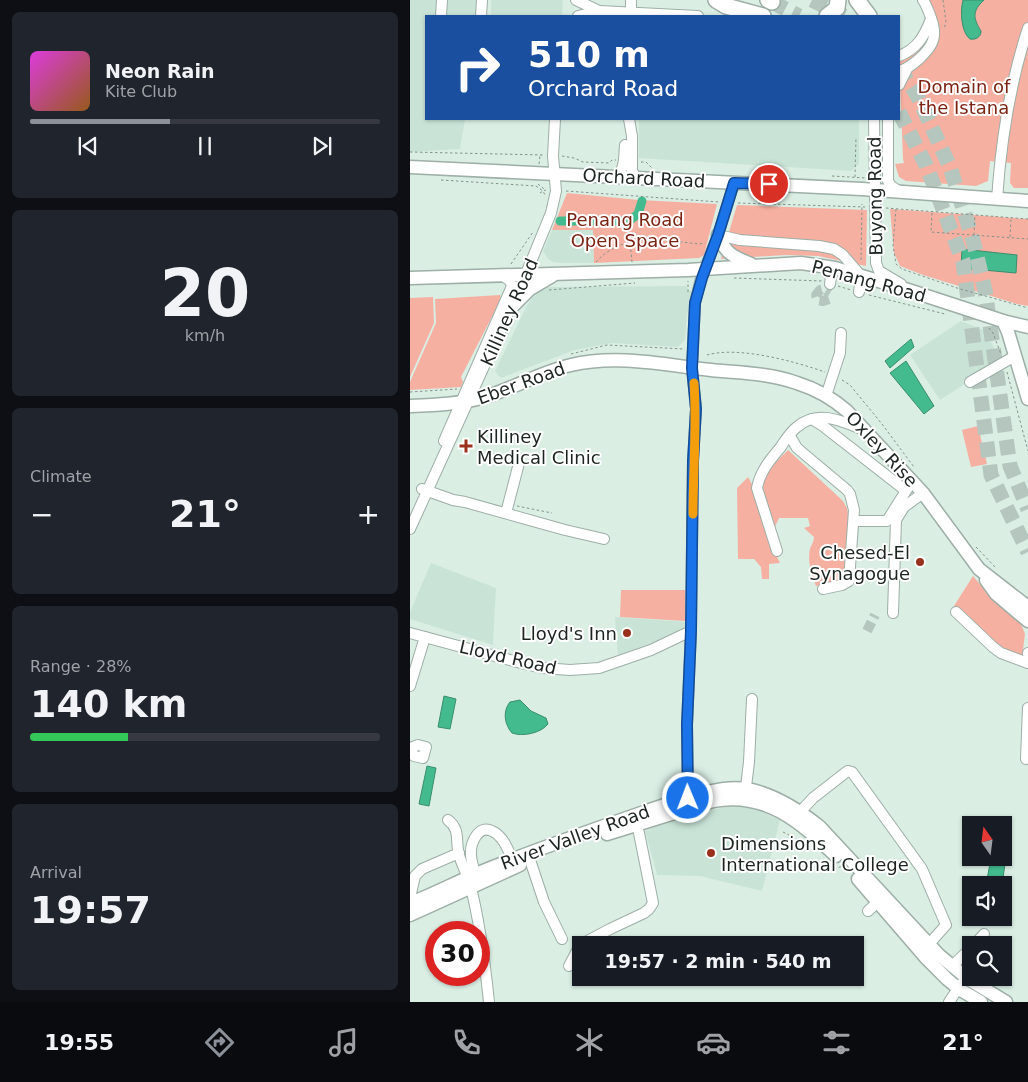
<!DOCTYPE html>
<html lang="en">
<head>
<meta charset="utf-8">
<style>
	body { margin:0; font-family:"DejaVu Sans",sans-serif; background:#20242c; color:#f1f3f6; height:100vh; display:flex; flex-direction:column; font-size:19px; white-space:nowrap }
	* { box-sizing:border-box; margin:0 }
	p { font-size:16px; color:#9ea1a6 }
	.icon { flex:none; width:28px; height:28px; fill:none; stroke:currentColor; stroke-width:2; stroke-linecap:round; stroke-linejoin:round }
	.map { position:relative; flex:1; overflow:hidden }
	.drawer { display:flex; flex-direction:column; gap:12px; padding:12px; background:#0d0f14; width:410px }
	.drawer>* { flex:none }
	.banner { position:absolute; left:15px; top:15px; width:475px; height:105px; border-radius:0px; box-shadow:0 1px 4px #0004; background:#1a4fa0; color:#fff; overflow:hidden }
	.needle { width:32px; rotate:346deg }
	.controls { position:absolute; left:552px; top:816px; display:grid; gap:10px }
	.controls a { display:grid; place-items:center; width:50px; height:50px; border-radius:0px; background:#171b24; box-shadow:0 1px 4px #0004; font-size:25px }
	.speed { position:absolute; left:15px; top:921px; display:flex; gap:10px; font-size:25px; font-weight:700; text-align:center }
	.speed>* { display:grid; place-content:center; width:65px; height:65px; border-radius:50%; background:#171b24; box-shadow:0 1px 4px #0004; line-height:1 }
	.speed .limit { border:8px solid #d22; background:#fff; color:#111 }
	.pin { position:absolute; display:grid; place-items:center; width:42px; height:42px; color:#fff; margin:-21px; border:2px solid #fff; border-radius:50%; box-shadow:0 1px 5px #0007 }
	.me { position:absolute; width:55px; margin:-28px; rotate:359deg; stroke-linejoin:round; filter:drop-shadow(0 0 4px #0008) }
	.turn { display:flex; align-items:center; gap:18px; height:105px; padding:0 20px; font-size:22px }
	.turn .icon { width:65px; height:65px; stroke-width:2.5 }
	.turn b { display:block; font-size:35px; line-height:42px }
	.big { font-size:38px; font-weight:700; line-height:1.1 }
	.drawer .widget { flex:1; display:flex; flex-direction:column; justify-content:center; gap:8px; min-width:0; padding:0 18px; border-radius:8px; background:#20242c }
	.drawer .dial { align-items:center; gap:0 }
	.dial b { font-size:65px; line-height:1 }
	.song { display:flex; align-items:center; gap:15px }
	.cover { width:60px; height:60px; border-radius:8px; background:linear-gradient(135deg,hsl(300 70% 55%),hsl(30 70% 35%)) }
	.played { height:5px; border-radius:2px; background:linear-gradient(90deg,#8c9099 40%,#363941 40%) }
	.keys { display:flex; justify-content:space-around; direction:ltr }
	.heat { display:flex; justify-content:space-between; align-items:center; font-size:28px; direction:ltr }
	.charge { height:8px; border-radius:4px; background:linear-gradient(90deg,#34c759 28%,#363941 0) }
	.trip { position:absolute; left:162px; top:936px; width:292px; height:50px; border-radius:0px; background:#171b24; box-shadow:0 1px 4px #0004; font-weight:700; line-height:50px; text-align:center }
	.tabs { display:flex; height:80px; justify-content:space-around; align-items:center; background:#090b0e; color:#9ea1a6 }
	.tabs .icon { width:35px; height:35px }
	.tabs .active { color:#8c9099 }
	.tabs b { font-size:22px; color:#f1f3f6 }
	main { display:flex; flex:1; min-height:0 }
	.map>svg:first-child { display:block }
	.built { fill:#c9e4d7 }
	.green { fill:#f6b0a1 }
	.water { fill:#44bb8f; stroke:#388e6e }
	.lines { fill:none; stroke-linecap:round; stroke-linejoin:round }
	.canal { stroke:#44bb8f; stroke-width:9 }
	.minor-tunnel { stroke:#b4c6bd; stroke-width:10; stroke-dasharray:10 5; stroke-linecap:butt }
	.highway-tunnel { stroke:#b4c6bd; stroke-width:15; stroke-dasharray:15 8; stroke-linecap:butt }
	.minor-casing { stroke:#9dafa6; stroke-width:12 }
	.major-casing { stroke:#9dafa6; stroke-width:15 }
	.highway-casing { stroke:#9dafa6; stroke-width:18 }
	.path { stroke:#84938b; stroke-width:1; stroke-dasharray:2.5 2.5; stroke-linecap:butt }
	.minor { stroke:#fff; stroke-width:10 }
	.major { stroke:#fff; stroke-width:12 }
	.highway { stroke:#fff; stroke-width:15 }
	.route-casing { stroke:#114b97; stroke-width:12 }
	.route { stroke:#1a73e8; stroke-width:9 }
	.slow { stroke:#f59e0b; stroke-width:9 }
	.poi-dot { fill:#9a311d; stroke:#fff; stroke-width:2 }
	.labels { text-anchor:middle; dominant-baseline:central; stroke-width:4; stroke-linejoin:round; paint-order:stroke }
	.park-label { font-size:18px; fill:#7c2413; stroke:#fff }
	.street-label { font-size:18px; fill:#1d2521; stroke:#fff }
	.poi-label { font-size:18px; fill:#1d2521; stroke:#fff; text-anchor:start }
</style>
</head>
<body>
<main>
<section class="drawer">
<div class="widget">
<div class="song"><i class="cover"></i><div><b>Neon Rain</b><p>Kite Club</p></div></div>
<div class="played"></div>
<div class="keys"><svg class="icon" aria-label="previous" viewBox="0 0 24 24"><path d="M18 5L8 12l10 7zM5 5v14"/></svg><svg class="icon" aria-label="pause" viewBox="0 0 24 24"><path d="M8 5v14M16 5v14"/></svg><svg class="icon" aria-label="next" viewBox="0 0 24 24"><path d="M6 5l10 7-10 7zM19 5v14"/></svg></div>
</div>
<div class="widget dial"><b>20</b><p>km/h</p></div>
<div class="widget"><p>Climate</p>
<div class="heat"><a>−</a><b class="big">21°</b><a>+</a></div>
</div>
<div class="widget"><p>Range · 28%</p><b class="big">140 km</b><div class="charge"></div></div>
<div class="widget"><p>Arrival</p><b class="big">19:57</b></div>
</section>
<div class="map">
<svg width="618" height="1002" viewBox="0 0 618 1002">
	<rect width="100%" height="100%" fill="#daeee4"/>
	<g class="built">
		<polygon points="0,0 68,0 67,16 16,16 16,119 55,119 50,149 0,152"/>
		<polygon points="81,0 153,0 152,16 81,16"/>
		<polygon points="229,119 449,119 449,164 441,171 229,158"/>
		<polygon points="142,230 183,230 184,263 150,263 143,262 138,259 133,251"/>
		<polygon points="276,286 282,293 277,315 275,340 268,347 202,343 165,350 91,378 85,371 117,305 126,293 138,287"/>
		<polygon points="551,321 576,331 590,361 530,400 500,355"/>
		<polygon points="21,563 86,588 83,645 0,619 0,612"/>
		<polygon points="205,617 278,622 278,630 208,655"/>
		<polygon points="320,806 341,807 370,820 352,891 290,876 247,875 235,831 265,819"/>
	</g>
	<g class="green">
		<polygon points="516,0 618,0 618,188 604,188 600,183 601,163 580,161 578,181 566,186 496,181 489,177 485,164 494,163 493,159 489,56 523,25"/>
		<polygon points="157,193 229,200 307,204 294,255 289,258 184,263 183,230 142,230"/>
		<polygon points="327,205 457,210 456,266 408,256 376,255 311,259"/>
		<polygon points="480,209 618,219 618,306 607,304 513,275 490,266 484,253"/>
		<polygon points="90,295 91,299 51,377 53,382 51,387 0,390 0,382 26,323 25,299"/>
		<polygon points="23,297 24,323 0,377 0,298"/>
		<polygon points="568,426 577,464 561,467 552,430"/>
		<path d="M 378,450 L 433,501 L 437,508 L 438,514 L 436,579 L 431,582 L 406,586 C 402,575 397,561 400,549 C 401,545 404,542 404,537 L 394,528 L 400,526 L 398,518 L 369,518 L 363,531 L 351,494 L 351,477 Z"/>
		<polygon points="338,477 343,486 357,537 370,563 359,564 359,579 352,579 351,567 344,559 328,559 327,488"/>
		<polygon points="563,576 580,596 611,624 615,634 612,657 595,652 580,640 544,606"/>
		<polygon points="211,590 275,590 275,621 210,617"/>
	</g>
	<g class="water">
		<path d="M 553,0 L 574,0 C 562,11 563,18 571,31 C 571,37 566,40 560,39 C 551,32 550,11 553,0 Z"/>
		<polygon points="552,249 607,255 606,273 551,268"/>
		<polygon points="501,339 504,347 480,368 475,361"/>
		<polygon points="496,361 524,406 514,414 480,373"/>
		<polygon points="34,696 46,699 40,729 28,727"/>
		<path d="M 110,700 L 121,711 L 136,718 L 138,724 C 131,733 113,737 102,733 C 95,725 92,712 100,702 Z"/>
		<polygon points="17,766 26,768 19,806 9,804"/>
		<polygon points="581,858 591,858 590,863 595,864 592,885 576,885"/>
	</g>
	<g class="lines">
		<polyline class="canal" points="150,221 219,221 228,214 232,201"/>
		<g class="minor-tunnel">
			<polyline points="419,299 413,301 408,300 406,295 410,290 414,289 420,293"/>
			<polyline points="457,631 465,615"/>
		</g>
		<g class="highway-tunnel">
			<polyline points="402,0 434,16"/>
			<polyline points="362,2 389,16"/>
			<polyline points="489,68 507,95 540,167 563,240 575,290 600,466 618,509"/>
			<polyline points="489,112 516,165 553,261 581,475 618,552"/>
		</g>
		<defs>
			<g id="minor">
				<polyline points="166,0 189,11 288,16"/>
				<polyline points="221,0 221,16"/>
				<polyline points="31,16 32,0"/>
				<polyline points="71,16 72,0"/>
				<polyline points="168,16 189,11"/>
				<path d="M 489,56 C 507,49 514,37 521,19"/>
				<path d="M 489,71 C 497,69 502,65 509,59 C 523,46 528,37 521,18 C 519,12 517,6 513,0"/>
				<polyline points="489,85 497,69"/>
				<polyline points="219,119 222,136 222,171 227,179"/>
				<polyline points="464,119 466,263 469,271 491,284"/>
				<polyline points="478,119 478,181 481,186 490,192"/>
				<path d="M 208,177 C 215,167 214,156 215,145"/>
				<path d="M 587,199 C 591,141 600,83 618,28"/>
				<polyline points="308,235 330,240 409,246 424,249 433,255 451,276 449,292"/>
				<polyline points="420,284 422,268"/>
				<polyline points="560,382 605,356"/>
				<polyline points="416,396 430,353 431,333"/>
				<polyline points="402,419 413,426 495,490"/>
				<polyline points="380,436 387,448 437,490 440,494 444,510 439,581 432,585 413,589"/>
				<polyline points="34,441 102,286 100,281 92,275"/>
				<polyline points="12,489 43,500 55,502 155,530 194,539"/>
				<polyline points="96,513 109,463"/>
				<polyline points="444,521 477,521 499,486"/>
				<polyline points="0,529 116,274 141,213 146,191 143,156 145,119"/>
				<path d="M 367,551 L 347,488 C 350,472 359,461 370,448 C 375,441 380,432 387,427 C 407,409 432,421 454,430"/>
				<polyline points="546,612 583,647 591,653 618,663"/>
				<polyline points="483,613 486,520 494,507 513,493"/>
				<polyline points="0,633 115,664 133,668 160,670 189,668 241,650 281,631"/>
				<polyline points="618,653 618,654"/>
				<polyline points="0,686 15,637"/>
				<polyline points="0,748 8,745 16,747 13,758 4,756 1,749"/>
				<polyline points="616,759 618,708"/>
				<polyline points="335,795 339,762 342,699"/>
				<polyline points="278,804 277,725 281,631 283,461 286,409 282,368 285,303 291,278 308,235 324,183"/>
				<polyline points="390,812 403,798 435,773 438,771 442,772 512,869 536,925 519,944"/>
				<path d="M 38,820 C 51,830 45,841 49,855 C 52,865 57,874 60,884 C 70,922 75,963 79,1002"/>
				<polyline points="120,860 134,902 152,939"/>
				<path d="M 65,874 C 64,868 61,861 61,855 C 60,844 68,824 82,831 C 93,836 98,849 102,859"/>
				<polyline points="0,898 5,876 12,869 49,853"/>
				<polyline points="458,911 472,898"/>
				<polyline points="564,945 574,934"/>
				<polyline points="159,966 170,945 200,929 234,913 239,909 243,903 229,833 225,819"/>
				<polyline points="542,966 561,948"/>
				<polyline points="539,1002 551,984"/>
			</g>
			<g id="major">
				<polyline points="0,167 452,189 618,201"/>
				<path d="M 308,235 C 316,254 322,256 341,264"/>
				<polyline points="0,278 278,270 391,263 425,268 495,289 593,321 618,327"/>
				<polyline points="99,310 120,289 142,276"/>
				<polyline points="593,321 598,332 618,399"/>
				<path d="M 0,406 C 26,405 50,404 75,397 C 104,388 131,372 161,365 C 207,354 255,365 301,370 C 329,373 360,373 387,383 C 406,389 422,398 437,411 L 513,493 L 569,569 L 618,607"/>
				<polyline points="576,580 586,594 618,621"/>
				<path d="M 197,834 L 303,801 C 356,791 390,822 426,856"/>
				<polyline points="448,879 517,959 537,979 549,989 571,1002"/>
				<path d="M 0,903 C 25,894 48,881 73,871 C 127,849 182,830 237,811 C 265,802 307,784 337,789 C 364,794 389,810 410,827 L 529,955 L 558,979 L 596,1002"/>
				<polyline points="0,915 110,865"/>
			</g>
			<g id="highway">
				<polyline points="306,0 316,6 353,16"/>
				<polyline points="358,0 362,2"/>
				<polyline points="447,0 459,16"/>
				<polyline points="417,16 427,8 428,0"/>
			</g>
		</defs>
		<use href="#minor" class="minor-casing"/>
		<use href="#major" class="major-casing"/>
		<use href="#highway" class="highway-casing"/>
		<g class="path">
			<polyline points="533,0 536,22 534,29"/>
			<polyline points="0,152 134,155"/>
			<polyline points="152,156 164,158 173,162 199,163 202,160 206,160"/>
			<polyline points="231,162 236,162 242,168"/>
			<polyline points="129,164 130,156"/>
			<polyline points="422,176 456,178"/>
			<polyline points="445,177 446,137"/>
			<polyline points="31,180 126,186 133,191 136,190"/>
			<polyline points="128,184 134,189"/>
			<polyline points="156,191 309,202"/>
			<polyline points="130,193 133,191 135,195"/>
			<polyline points="328,203 455,207"/>
			<polyline points="476,208 618,219"/>
			<polyline points="486,209 483,245 486,264 492,269 547,288 618,308"/>
			<polyline points="522,213 521,232 618,239"/>
			<polyline points="564,235 565,216"/>
			<polyline points="600,237 601,219"/>
			<polyline points="451,260 452,204"/>
			<path d="M 186,262 C 213,232 253,240 289,244 L 295,243"/>
			<polyline points="222,262 220,242 222,236"/>
			<polyline points="101,264 123,232"/>
			<polyline points="324,278 412,281"/>
			<polyline points="428,286 441,290"/>
			<polyline points="139,290 225,283"/>
			<polyline points="278,292 278,281"/>
			<polyline points="459,295 535,314"/>
			<polyline points="579,328 583,333 591,354"/>
			<polyline points="161,354 197,345 274,349"/>
			<path d="M 297,355 C 329,346 383,361 415,372"/>
			<polyline points="597,372 618,451"/>
			<polyline points="432,380 440,385 472,424 504,467"/>
			<polyline points="0,392 47,389"/>
			<polyline points="107,506 142,513"/>
			<polyline points="566,547 586,568"/>
			<polyline points="373,832 395,843"/>
			<polyline points="413,859 424,869 433,866"/>
		</g>
		<use href="#minor" class="minor"/>
		<use href="#major" class="major"/>
		<use href="#highway" class="highway"/>
	</g>
	<g class="lines">
		<defs>
			<polyline id="route" points="278,798 277,725 281,631 283,461 286,409 282,368 285,303 292,278 308,235 324,183 359,184"/>
		</defs>
		<use href="#route" class="route-casing"/>
		<use href="#route" class="route"/>
		<path class="slow" d="M 283,514 C 283,470 287,426 284,383"/>
	</g>
	<g class="poi-dot">
		<path d="M53.5 438.5h5v5h5v5h-5v5h-5v-5h-5v-5h5z"/>
		<circle cx="510" cy="562" r="5"/>
		<circle cx="217" cy="633" r="5"/>
		<circle cx="301" cy="853" r="5"/>
	</g>
	<g class="labels">
		<g class="park-label">
			<text x="554" y="86">Domain of<tspan x="554" dy="21">the Istana</tspan></text>
			<text x="215" y="219">Penang Road<tspan x="215" dy="21">Open Space</tspan></text>
		</g>
		<g class="street-label">
			<text transform="translate(234 178) rotate(3)">Orchard Road</text>
			<text transform="translate(465 196) rotate(-91)">Buyong Road</text>
			<text transform="translate(459 281) rotate(15)">Penang Road</text>
			<text transform="translate(99 312) rotate(-66)">Killiney Road</text>
			<text transform="translate(111 383) rotate(-20)">Eber Road</text>
			<text transform="translate(472 449) rotate(47)">Oxley Rise</text>
			<text transform="translate(98 657) rotate(13)">Lloyd Road</text>
			<text transform="translate(165 837) rotate(-20)">River Valley Road</text>
		</g>
		<g class="poi-label">
			<text x="67" y="436">Killiney<tspan x="67" dy="21">Medical Clinic</tspan></text>
			<text x="500" y="552" text-anchor="end">Chesed-El<tspan x="500" dy="21">Synagogue</tspan></text>
			<text x="207" y="633" text-anchor="end">Lloyd's Inn</text>
			<text x="311" y="843">Dimensions<tspan x="311" dy="21">International College</tspan></text>
		</g>
	</g>
</svg>
<div class="controls">
<a><svg class="needle" viewBox="-14 -14 28 28"><path d="M0-13l5 13h-10z" fill="#e53935"/><path d="M0 13l5-13h-10z" fill="#9ea1a6"/></svg></a>
<a><svg class="icon" aria-label="sound" viewBox="0 0 24 24"><path d="M4 9h4l5-4v14l-5-4H4zM17 9q2 3 0 6"/></svg></a>
<a><svg class="icon" aria-label="search" viewBox="0 0 24 24"><circle cx="10" cy="10" r="6"/><path d="M15 15l6 6"/></svg></a>
</div>
<div class="speed"><div class="limit">30</div></div>
<div class="pin" style="left:359px;top:184px;background:#d93025"><svg class="icon" aria-label="arrive" viewBox="0 0 24 24"><path d="M6 21V4h12l-3 4 3 4H6"/></svg></div>
<svg class="me" style="left:278px;top:798px" viewBox="-20 -20 40 40"><circle r="17" fill="#1a73e8" stroke="#fff" stroke-width="3"/><path d="M0-11L8 9 0 5-8 9z" fill="#fff"/></svg>
<div class="trip">19:57 · 2 min · 540 m</div>
<div class="banner">
<div class="turn"><svg class="icon" aria-label="right" viewBox="0 0 24 24"><path d="M7 20v-9h11M14 6l5 5-5 5"/></svg><div><b>510 m</b>Orchard Road</div></div>
</div>
</div>
</main>
<nav class="tabs">
<b>19:55</b>
<svg class="icon active" aria-label="directions" viewBox="0 0 24 24"><path d="M12 3l9 9-9 9-9-9zM9 14v-3h6M13 9l2 2-2 2"/></svg>
<svg class="icon" aria-label="music" viewBox="0 0 24 24"><path d="M9 18V5l10-2v13"/><circle cx="6" cy="18" r="3"/><circle cx="16" cy="16" r="3"/></svg>
<svg class="icon" aria-label="phone" viewBox="0 0 24 24"><path d="M5 4h4l2 5-3 2q2 4 5 5l2-3 5 2v4C11 20 4 13 5 4z"/></svg>
<svg class="icon" aria-label="climate" viewBox="0 0 24 24"><path d="M12 3v18M4 7l16 10M4 17L20 7"/></svg>
<svg class="icon" aria-label="car" viewBox="0 0 24 24"><path d="M5 17H2v-5l4-1 3-4h7l3 4 3 1v5h-3M9 17h6M6 11h13"/><circle cx="7" cy="17" r="2"/><circle cx="17" cy="17" r="2"/></svg>
<svg class="icon" aria-label="filters" viewBox="0 0 24 24"><path d="M4 7h16M4 17h16"/><circle cx="9" cy="7" r="2"/><circle cx="15" cy="17" r="2"/></svg>
<b>21°</b>
</nav>
</body>
</html>
